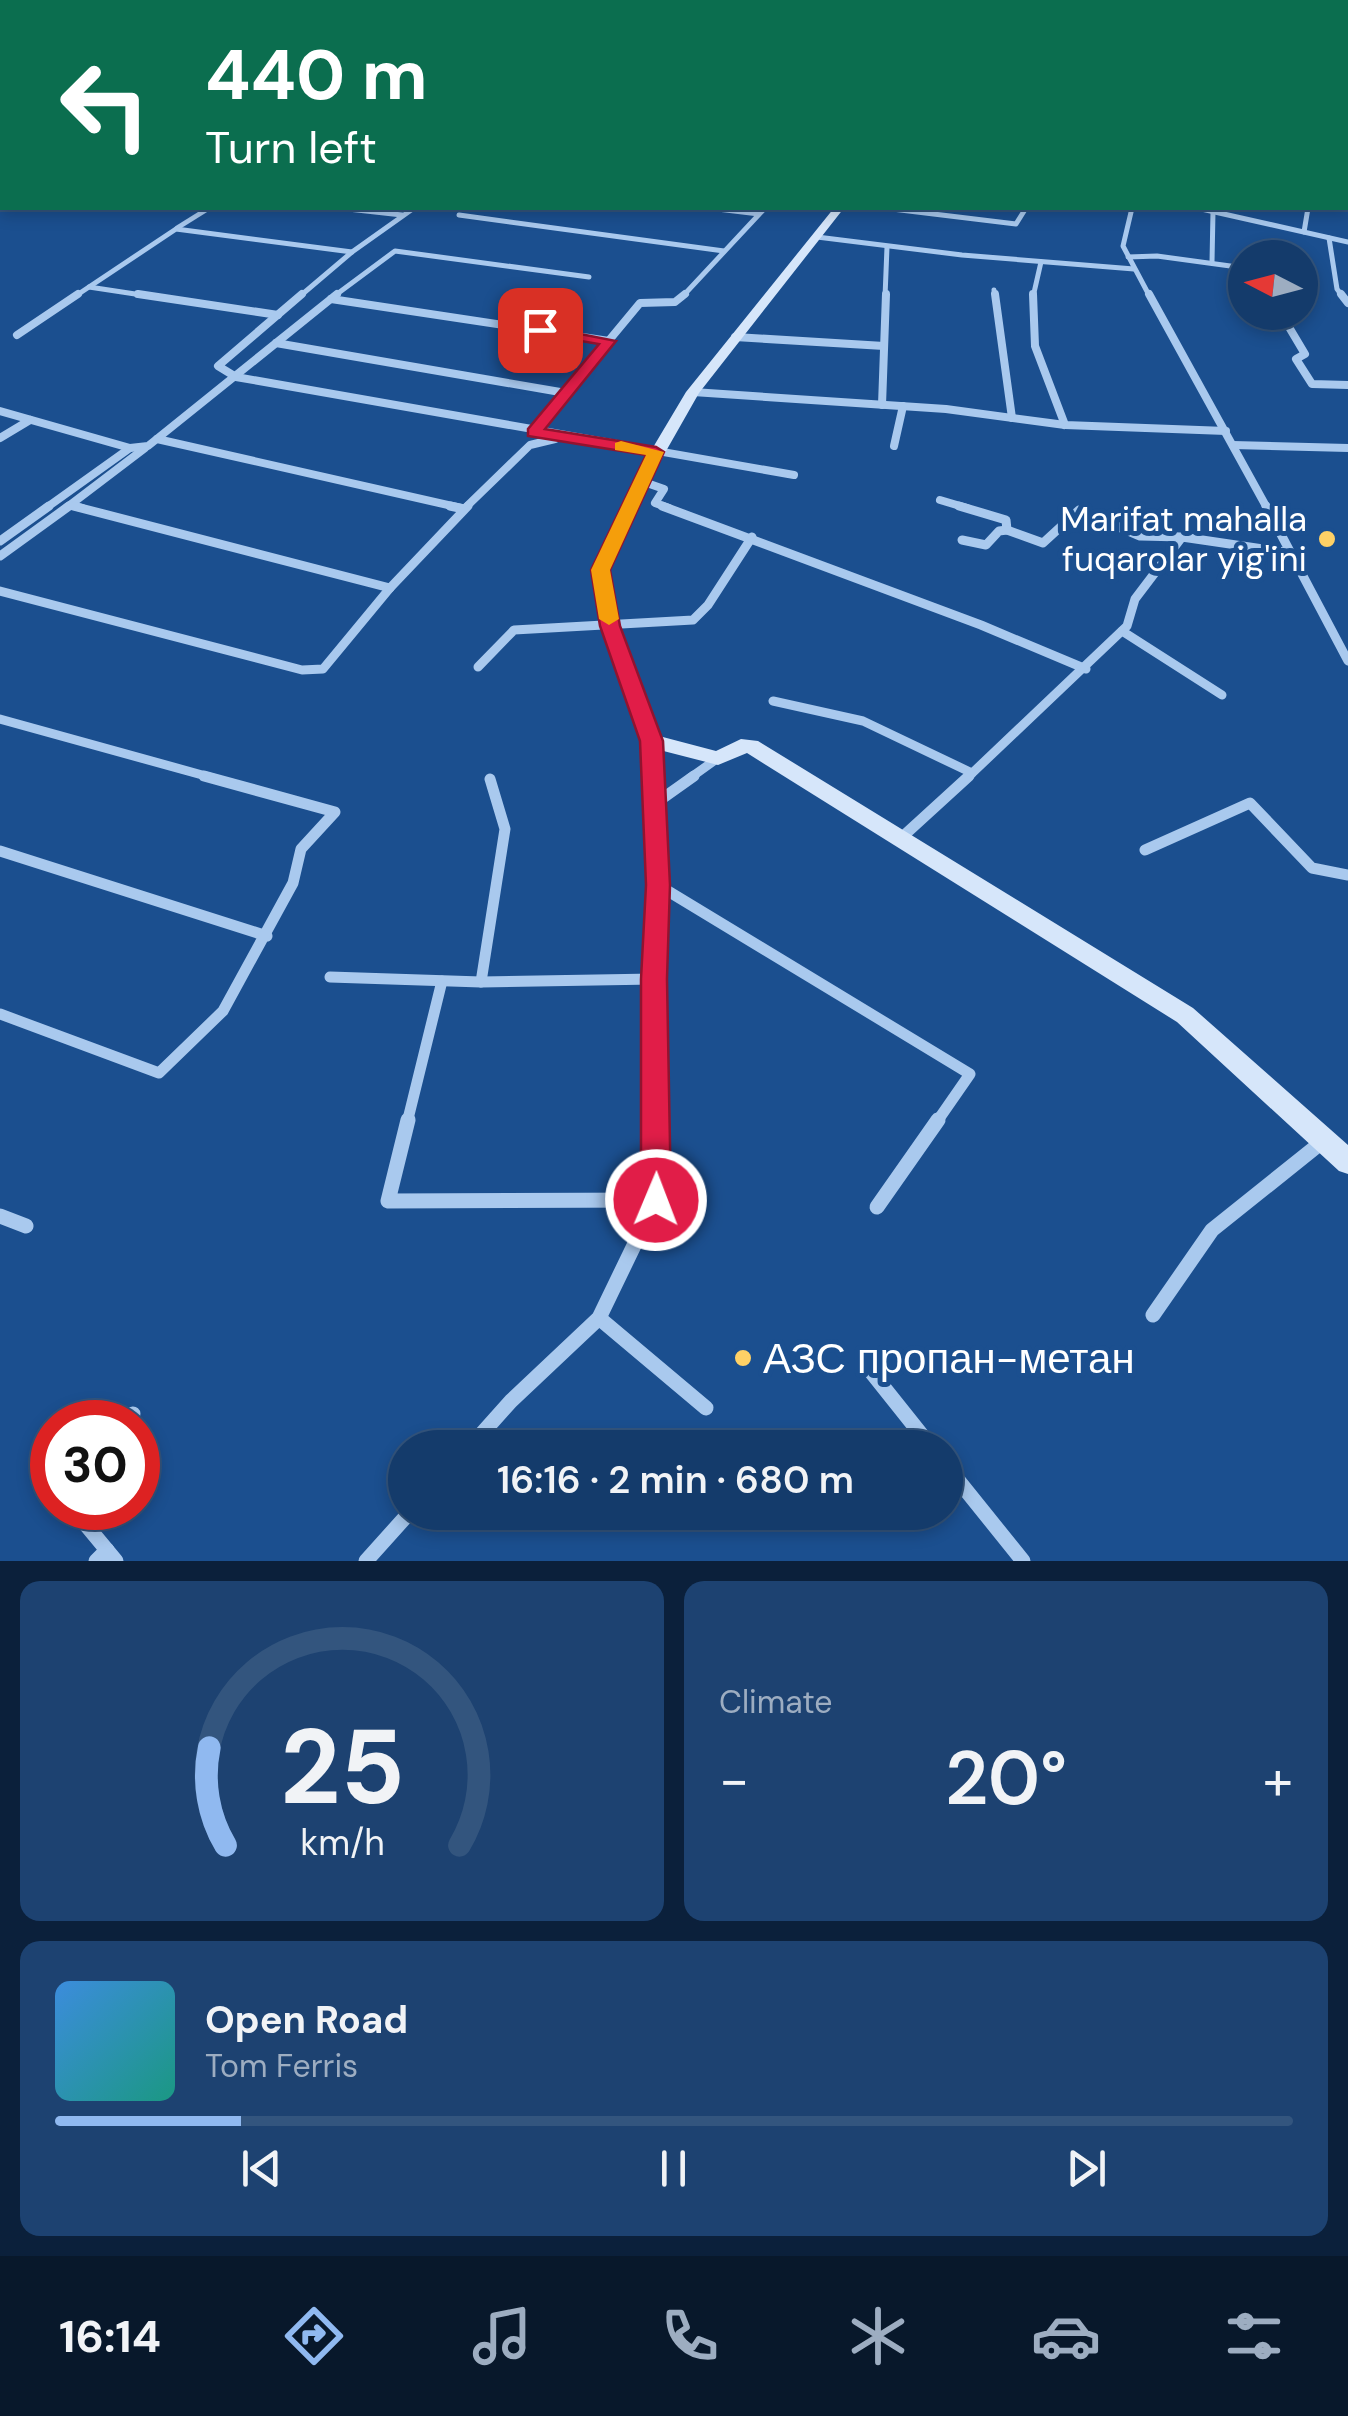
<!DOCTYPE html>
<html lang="en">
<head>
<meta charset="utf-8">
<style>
	body { margin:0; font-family:"DM Sans",sans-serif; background:#1d4271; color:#f1f3f6; height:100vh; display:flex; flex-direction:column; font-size:38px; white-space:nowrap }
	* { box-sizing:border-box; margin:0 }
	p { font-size:32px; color:#9dadc1 }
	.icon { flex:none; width:55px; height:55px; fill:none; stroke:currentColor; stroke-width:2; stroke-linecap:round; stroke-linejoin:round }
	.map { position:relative; height:1561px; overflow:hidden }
	.sheet { display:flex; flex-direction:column; gap:20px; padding:20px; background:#0b203b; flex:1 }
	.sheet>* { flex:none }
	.guide { position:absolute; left:0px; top:0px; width:1350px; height:210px; box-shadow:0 5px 15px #0003,0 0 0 2px #33557e; background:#0b6e4f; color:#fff; overflow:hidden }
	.needle { width:65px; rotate:276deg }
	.buttons { position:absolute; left:1228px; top:240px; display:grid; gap:20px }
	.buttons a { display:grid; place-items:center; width:90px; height:90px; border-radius:50%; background:#143b6b; box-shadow:0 5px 15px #0003,0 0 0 2px #33557e; font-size:50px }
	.speed { position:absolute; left:30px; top:1400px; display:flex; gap:20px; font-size:50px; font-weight:700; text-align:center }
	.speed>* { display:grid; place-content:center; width:130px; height:130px; border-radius:50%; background:#143b6b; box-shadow:0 5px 15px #0003,0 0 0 2px #33557e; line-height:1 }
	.speed .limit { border:15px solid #d22; background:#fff; color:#111 }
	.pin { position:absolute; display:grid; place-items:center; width:85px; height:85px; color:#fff; margin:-42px; border-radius:20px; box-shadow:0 5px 15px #0006 }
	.me { position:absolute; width:110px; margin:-55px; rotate:1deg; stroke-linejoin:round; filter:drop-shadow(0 0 8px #0008) }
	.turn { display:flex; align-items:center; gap:35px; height:210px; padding:0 40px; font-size:45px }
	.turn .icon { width:130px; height:130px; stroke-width:2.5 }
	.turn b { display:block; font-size:70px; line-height:85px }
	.big { font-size:75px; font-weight:600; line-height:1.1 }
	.sheet .widget { flex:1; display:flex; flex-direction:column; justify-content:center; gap:15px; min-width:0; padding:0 35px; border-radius:20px; background:#1d4271 }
	.sheet .dial { align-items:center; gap:0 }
	.dial svg { height:260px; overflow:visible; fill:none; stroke:#33557e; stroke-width:7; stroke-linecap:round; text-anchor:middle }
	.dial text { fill:#f1f3f6; stroke:none }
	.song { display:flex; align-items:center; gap:30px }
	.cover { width:120px; height:120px; border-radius:15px; background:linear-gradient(135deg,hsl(210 70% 55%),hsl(170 70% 35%)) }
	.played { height:10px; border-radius:5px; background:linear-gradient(90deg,#90b9f0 15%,#33557e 15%) }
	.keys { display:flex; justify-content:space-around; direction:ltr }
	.heat { display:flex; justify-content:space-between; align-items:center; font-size:55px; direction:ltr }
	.sheet .tiles { flex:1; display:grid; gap:20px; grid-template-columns:1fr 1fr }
	.widget:last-child { grid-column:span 2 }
	.trip { position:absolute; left:388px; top:1430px; width:575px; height:100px; border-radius:50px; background:#143b6b; box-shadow:0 5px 15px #0003,0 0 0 2px #33557e; font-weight:600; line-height:100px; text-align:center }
	.dock { display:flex; height:160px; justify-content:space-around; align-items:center; background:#08182b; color:#9dadc1 }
	.dock .icon { width:70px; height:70px }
	.dock .active { color:#90b9f0 }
	.dock b { font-size:45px; color:#f1f3f6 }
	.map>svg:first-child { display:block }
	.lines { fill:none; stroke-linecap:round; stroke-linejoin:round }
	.taxiway { fill:#8da7c7; fill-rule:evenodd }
	.runway { fill:#8da7c7; fill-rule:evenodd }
	.street-far5 { stroke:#a9c9ee; stroke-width:4 }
	.street-far4 { stroke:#a9c9ee; stroke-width:5 }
	.street-far3 { stroke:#a9c9ee; stroke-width:8 }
	.street-far2 { stroke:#a9c9ee; stroke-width:9 }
	.street-far1 { stroke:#a9c9ee; stroke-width:11 }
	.street { stroke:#a9c9ee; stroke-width:15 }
	.secondary { fill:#d6e6fa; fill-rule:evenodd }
	.route { fill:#e11d48; stroke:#92132f; stroke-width:2.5 }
	.slow { fill:#f59e0b }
	.poi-dot { fill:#ffd166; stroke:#1b4f8f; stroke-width:4 }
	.labels { text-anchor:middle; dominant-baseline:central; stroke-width:10; stroke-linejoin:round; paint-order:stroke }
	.poi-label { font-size:35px; fill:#fff; stroke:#1b4f8f; text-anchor:end }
	.near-poi-label { font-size:42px; fill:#fff; stroke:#1b4f8f; text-anchor:start }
</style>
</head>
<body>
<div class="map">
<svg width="1348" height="1561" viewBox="0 0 1348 1561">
	<rect width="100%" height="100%" fill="#1b4f8f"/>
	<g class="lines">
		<rect class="taxiway" x="0" y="166" width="2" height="14"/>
		<polygon class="runway" points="2,44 2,72 0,73 0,45"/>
		<g class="street-far5">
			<polyline points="1170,0 1189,2"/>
			<polyline points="1338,0 1348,1"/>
			<polyline points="488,2 501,2"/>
			<polyline points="911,2 915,0"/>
		</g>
		<g class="street-far4">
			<polyline points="339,208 402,215"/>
			<polyline points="709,208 759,214"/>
			<polyline points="884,208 1016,224 1026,208"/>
			<polyline points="1132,208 1123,246 1150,297"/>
			<polyline points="1197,208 1348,242"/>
			<polyline points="459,215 724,251"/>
			<polyline points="177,228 209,208"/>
			<polyline points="1304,232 1308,208"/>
			<polyline points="817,237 962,255 1134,269"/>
			<polyline points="1329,238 1337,289 1343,297"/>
			<polyline points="1128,257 1157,256 1245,268"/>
			<polyline points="1212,262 1213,212"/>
			<polyline points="89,287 155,297"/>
			<polyline points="994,290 995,297"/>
			<polyline points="74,297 176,229 352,252"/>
			<polyline points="299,297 352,252 414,208"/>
			<polyline points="333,297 395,251 589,277"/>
			<polyline points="682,297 765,208"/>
			<polyline points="885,297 887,247"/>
			<polyline points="1033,297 1041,262"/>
		</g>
		<g class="street-far3">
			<polyline points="138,294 278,315"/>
			<polyline points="302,294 218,366 236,377 794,475"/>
			<polyline points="995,294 1012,418"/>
			<polyline points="1033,294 1035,346 1065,425"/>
			<polyline points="1149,294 1267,508"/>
			<polyline points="1341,294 1348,303"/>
			<polyline points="331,299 609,341"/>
			<polyline points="1280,312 1305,354 1296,359 1312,384 1348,385"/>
			<polyline points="17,335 78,294"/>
			<polyline points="735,337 884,346"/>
			<polyline points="276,343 566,393"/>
			<polyline points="693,392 946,409 1065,425 1226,431"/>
			<polyline points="882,405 886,294"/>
			<polyline points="0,411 130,448"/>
			<polyline points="533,432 640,303 675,302 685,294"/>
			<polyline points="0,438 30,420"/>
			<polyline points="157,439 461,508"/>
			<polyline points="1233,445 1348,448"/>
			<polyline points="894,446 903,406"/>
			<polyline points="641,481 664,489 655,503 669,508"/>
			<polyline points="940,500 967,508"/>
			<polyline points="46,508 130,448 148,446 337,294"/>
			<polyline points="66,508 70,505"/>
			<polyline points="82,508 70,505 145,448"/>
			<polyline points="465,508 530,445 555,439"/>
		</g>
		<g class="street-far2">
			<polyline points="73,506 390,588"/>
			<polyline points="450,506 464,509"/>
			<polyline points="662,506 981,625 1086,669"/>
			<polyline points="959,506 1006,520 1007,530 1043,543 1079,510 1140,536 1182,537"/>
			<polyline points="1266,506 1348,661"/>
			<polyline points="962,540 986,545 999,531 1007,530"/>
			<polyline points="0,541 49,506"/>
			<polyline points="0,556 69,506"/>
			<polyline points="0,591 302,670 323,669 390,588 468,506"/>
			<polyline points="1122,631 1222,695"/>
			<polyline points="478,667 514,630 693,620 708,605 752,537"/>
			<polyline points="773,701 863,721 972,773"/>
			<polyline points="0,719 213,778"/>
			<polyline points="651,741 654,778"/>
			<polyline points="690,778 718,758"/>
			<polyline points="967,778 1127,626 1135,599 1182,537 1291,553"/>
		</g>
		<g class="street-far1">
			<polyline points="654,776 656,803"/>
			<polyline points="900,839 969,776"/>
			<polyline points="1145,850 1250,803 1312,868 1348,875"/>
			<polyline points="0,851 267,936"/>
			<polyline points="658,885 970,1074 936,1123"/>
			<polyline points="330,977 481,982 654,979"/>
			<polyline points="481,982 505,829 490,779"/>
			<polyline points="0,1014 159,1073 223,1011 293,883 301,849 335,812 204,776"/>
			<polyline points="407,1123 442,981"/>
			<polyline points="656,1123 656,803 694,776"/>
		</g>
		<g class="street">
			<polyline points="408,1120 388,1201 656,1200"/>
			<polyline points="877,1207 938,1120"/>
			<polyline points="0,1216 26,1226"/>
			<polyline points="1153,1315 1212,1230 1322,1142"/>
			<polyline points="599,1318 706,1408"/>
			<polyline points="865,1364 932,1448"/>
			<polyline points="126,1422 133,1414"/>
			<polyline points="469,1448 511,1401 599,1318 656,1200 656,1120"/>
			<polyline points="945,1464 1023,1561"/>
			<polyline points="72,1508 116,1561"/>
			<polyline points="96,1561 107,1550"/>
			<polyline points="366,1561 410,1512"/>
		</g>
		<polygon class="secondary" points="834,208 844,208 699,393 649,481 608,570 619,626 659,736 716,751 741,739 758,741 1193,1008 1348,1145 1348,1174 1339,1171 1177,1022 747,753 718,765 644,746 641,741 601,626 592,570 633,481 686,392"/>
	</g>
	<polygon class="route" points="540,326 616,341 545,429 656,447 664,452 610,570 620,626 663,741 670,885 667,979 671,1200 667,1210 656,1214 646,1210 641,1200 641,979 646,885 640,741 600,626 591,570 646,455 528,436 528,429 599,344 534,333 534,327"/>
	<polygon class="slow" points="621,441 664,452 610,570 619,619 609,625 599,619 591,570 646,455 615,450 615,443"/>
	<g class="poi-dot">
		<circle cx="1327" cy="539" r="10"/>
		<circle cx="743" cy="1358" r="10"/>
	</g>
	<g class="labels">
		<g class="poi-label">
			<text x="1307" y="519">Marifat mahalla<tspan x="1307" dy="40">fuqarolar yig'ini</tspan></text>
		</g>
		<g class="near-poi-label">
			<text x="763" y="1358">АЗС пропан-метан</text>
		</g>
	</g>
</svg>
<div class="buttons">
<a><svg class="needle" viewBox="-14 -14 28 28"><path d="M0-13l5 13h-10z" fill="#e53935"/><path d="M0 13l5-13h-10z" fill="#9dadc1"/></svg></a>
</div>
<div class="speed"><div class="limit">30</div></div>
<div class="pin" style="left:540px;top:330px;background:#d93025"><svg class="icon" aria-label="arrive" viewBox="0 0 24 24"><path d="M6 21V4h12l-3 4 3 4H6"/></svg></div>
<svg class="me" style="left:656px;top:1200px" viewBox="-20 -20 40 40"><circle r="17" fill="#e11d48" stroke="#fff" stroke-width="3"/><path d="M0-11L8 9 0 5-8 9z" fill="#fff"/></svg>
<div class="trip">16:16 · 2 min · 680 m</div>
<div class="guide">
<div class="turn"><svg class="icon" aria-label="left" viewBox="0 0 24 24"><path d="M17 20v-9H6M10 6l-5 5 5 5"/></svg><div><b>440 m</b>Turn left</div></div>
</div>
</div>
<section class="sheet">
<div class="tiles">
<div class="widget dial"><svg viewBox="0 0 100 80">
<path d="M14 69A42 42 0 1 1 86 69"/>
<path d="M14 69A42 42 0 0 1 9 39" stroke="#90b9f0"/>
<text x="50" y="56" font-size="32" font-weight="700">25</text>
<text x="50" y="72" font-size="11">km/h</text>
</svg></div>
<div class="widget"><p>Climate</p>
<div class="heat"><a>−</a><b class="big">20°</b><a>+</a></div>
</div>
<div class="widget">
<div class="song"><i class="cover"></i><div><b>Open Road</b><p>Tom Ferris</p></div></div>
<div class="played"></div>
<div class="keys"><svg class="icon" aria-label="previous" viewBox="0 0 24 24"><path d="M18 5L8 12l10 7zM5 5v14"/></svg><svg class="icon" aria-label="pause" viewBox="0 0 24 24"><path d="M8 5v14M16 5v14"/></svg><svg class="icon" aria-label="next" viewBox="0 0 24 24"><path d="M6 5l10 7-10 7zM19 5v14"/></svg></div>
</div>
</div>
</section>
<nav class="dock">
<b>16:14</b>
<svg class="icon active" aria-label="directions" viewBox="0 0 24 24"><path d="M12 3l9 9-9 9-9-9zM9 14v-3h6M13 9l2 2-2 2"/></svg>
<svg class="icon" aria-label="music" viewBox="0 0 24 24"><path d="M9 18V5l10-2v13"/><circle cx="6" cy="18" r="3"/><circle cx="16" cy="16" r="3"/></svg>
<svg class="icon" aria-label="phone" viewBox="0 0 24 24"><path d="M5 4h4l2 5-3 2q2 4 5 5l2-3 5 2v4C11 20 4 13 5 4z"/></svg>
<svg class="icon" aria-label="climate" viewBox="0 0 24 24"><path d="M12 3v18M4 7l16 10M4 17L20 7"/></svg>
<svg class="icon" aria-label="car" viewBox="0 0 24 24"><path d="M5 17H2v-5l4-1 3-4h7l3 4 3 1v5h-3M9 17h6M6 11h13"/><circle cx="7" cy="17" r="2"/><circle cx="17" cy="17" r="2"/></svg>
<svg class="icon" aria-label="filters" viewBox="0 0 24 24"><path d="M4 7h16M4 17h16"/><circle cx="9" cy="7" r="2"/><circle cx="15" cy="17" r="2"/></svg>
</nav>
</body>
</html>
